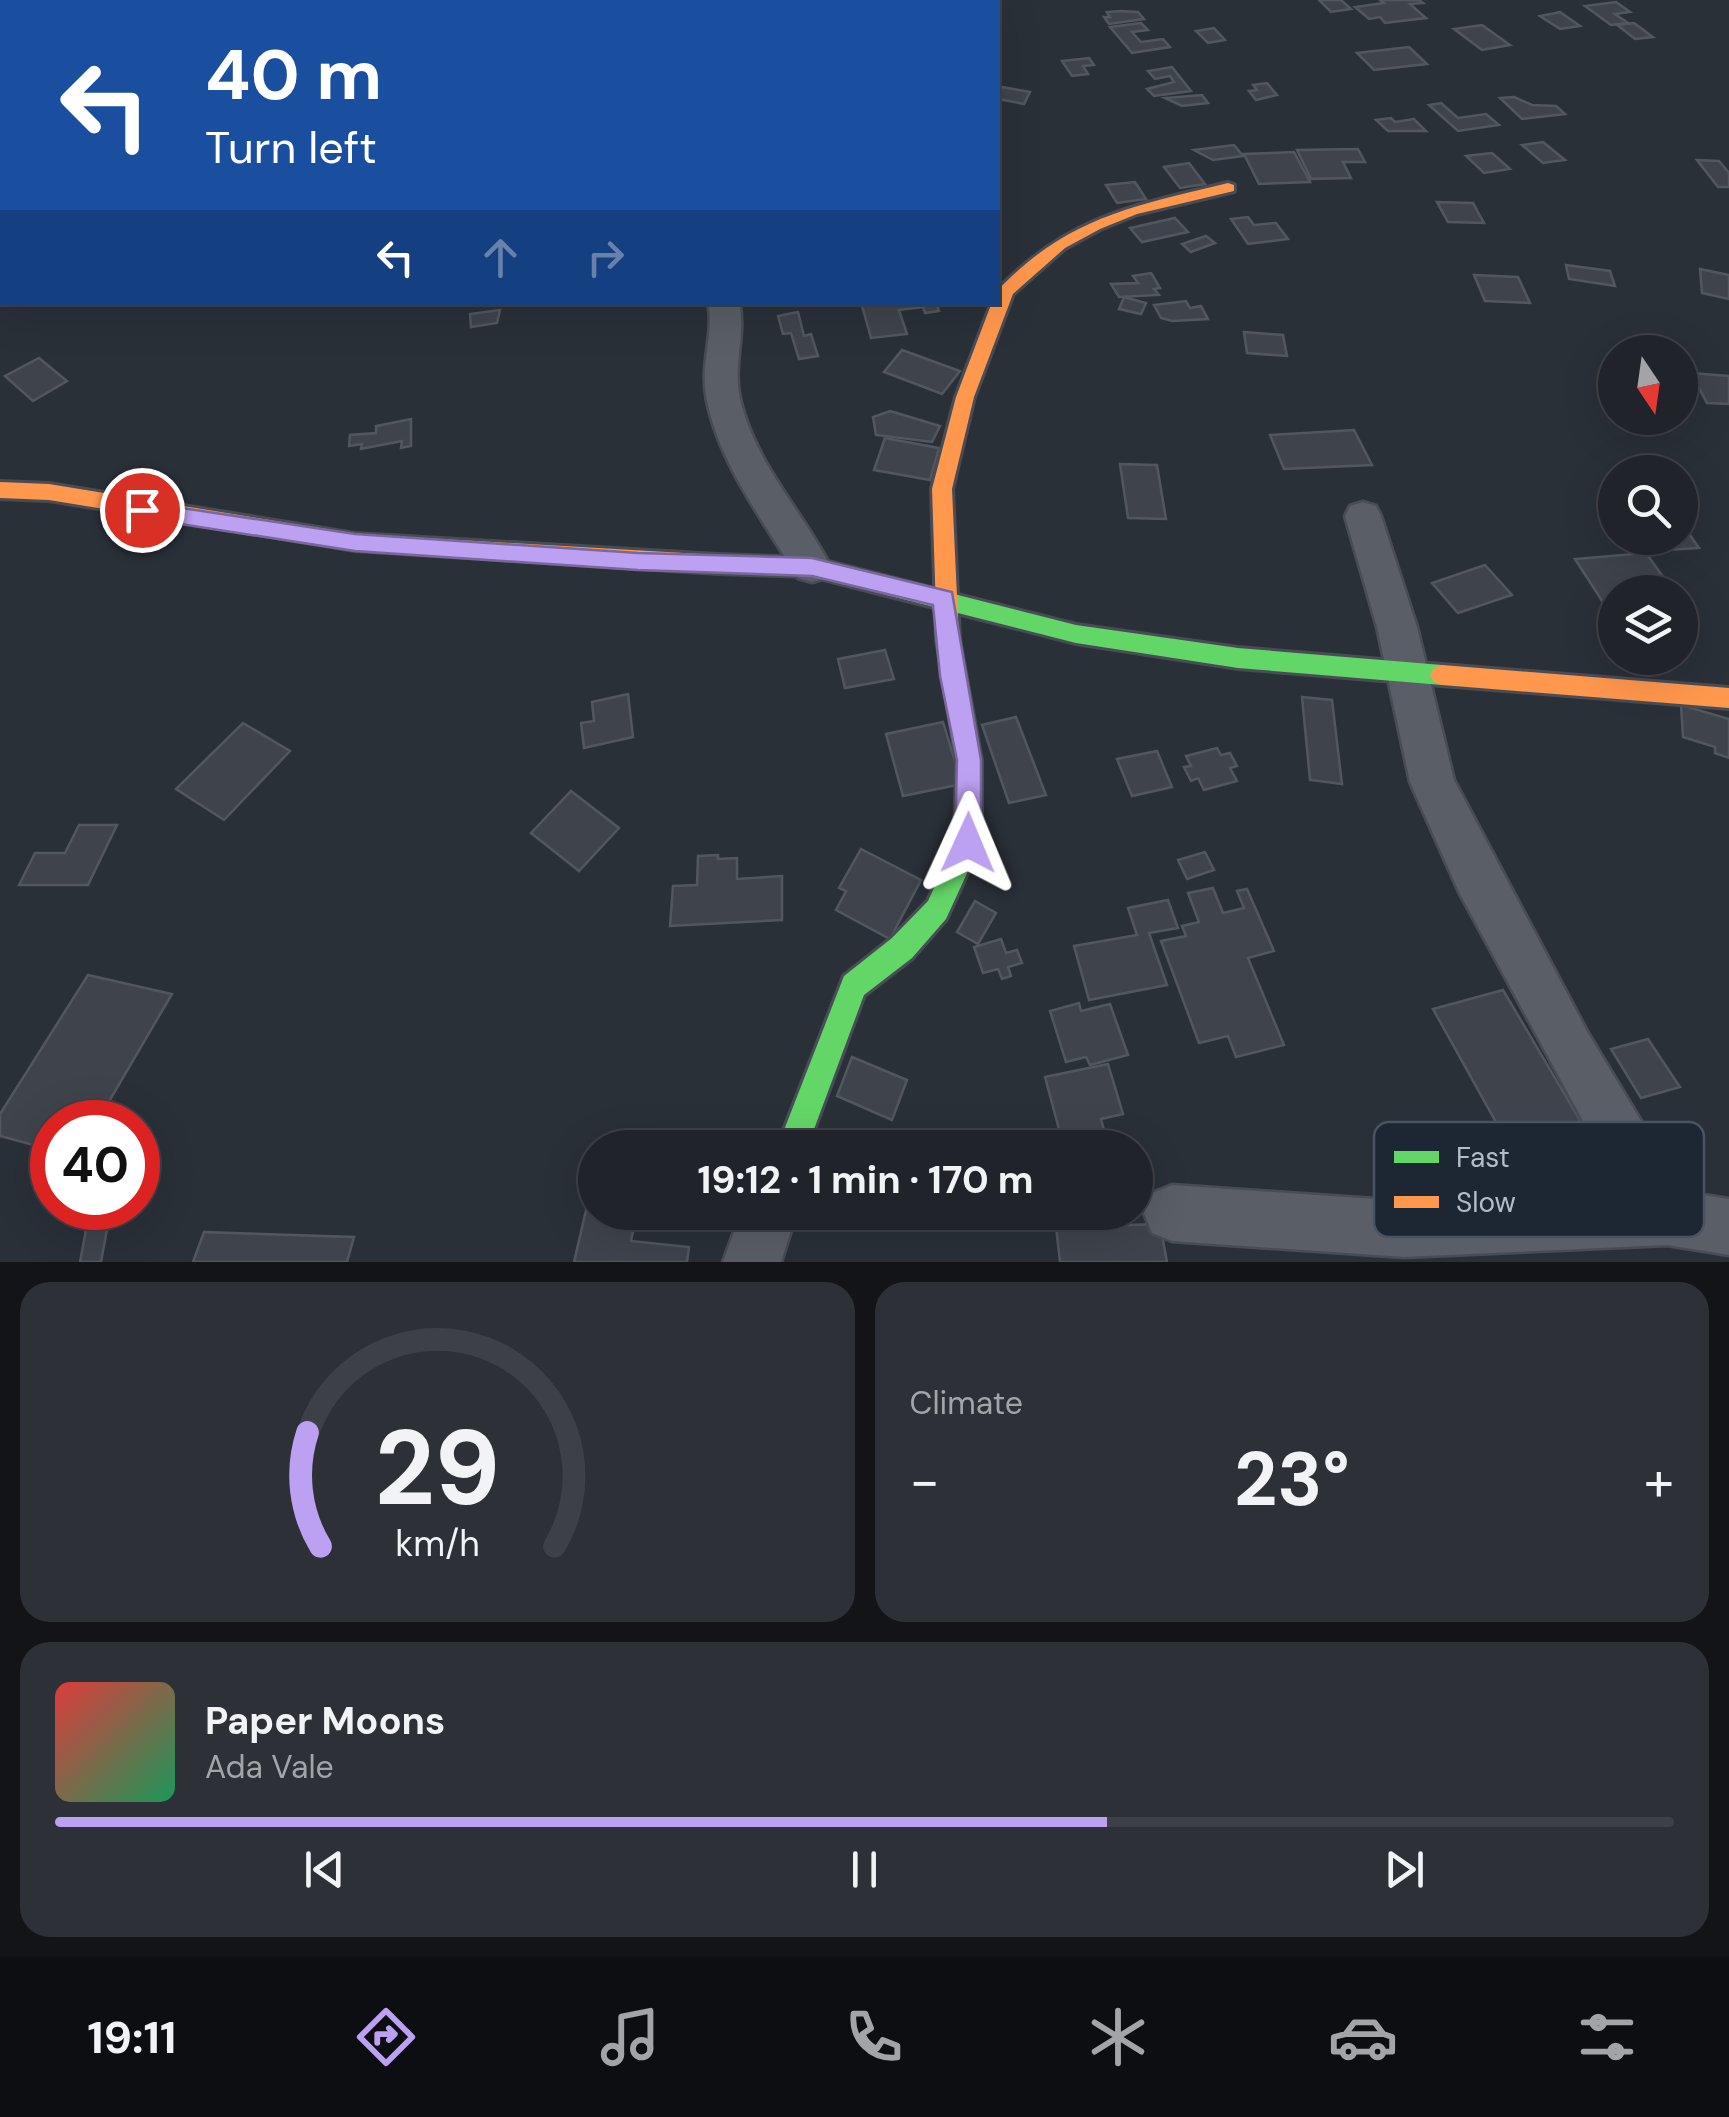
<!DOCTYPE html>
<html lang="en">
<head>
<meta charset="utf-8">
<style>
	body { margin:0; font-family:"DM Sans",sans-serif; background:#2d3036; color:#f1f3f6; height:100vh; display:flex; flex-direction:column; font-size:38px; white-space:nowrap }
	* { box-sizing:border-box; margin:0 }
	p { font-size:32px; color:#a2a4a8 }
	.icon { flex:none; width:55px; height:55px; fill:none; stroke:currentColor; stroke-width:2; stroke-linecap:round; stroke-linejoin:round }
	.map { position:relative; height:1262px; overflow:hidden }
	.details { display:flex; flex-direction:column; gap:20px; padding:20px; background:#121417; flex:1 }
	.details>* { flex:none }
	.guide { position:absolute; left:0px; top:0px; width:1000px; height:305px; box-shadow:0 10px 40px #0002,0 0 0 2px #3d4147; background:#1a4fa0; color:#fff; overflow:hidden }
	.needle { width:65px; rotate:167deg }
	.fabs { position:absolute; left:1598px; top:335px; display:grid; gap:20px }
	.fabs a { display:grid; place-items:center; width:100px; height:100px; border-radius:50%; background:#20242a; box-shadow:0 10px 40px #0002,0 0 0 2px #3d4147; font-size:50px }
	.speed { position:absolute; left:30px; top:1100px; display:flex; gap:20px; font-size:50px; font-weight:700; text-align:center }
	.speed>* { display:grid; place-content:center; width:130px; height:130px; border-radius:50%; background:#20242a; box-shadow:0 10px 40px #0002,0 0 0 2px #3d4147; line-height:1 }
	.speed .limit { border:15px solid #d22; background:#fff; color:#111 }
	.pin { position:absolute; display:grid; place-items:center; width:85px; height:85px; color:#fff; margin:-42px; border:5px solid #fff; border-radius:50%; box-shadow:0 2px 10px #0007 }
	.me { position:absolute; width:110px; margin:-55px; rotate:1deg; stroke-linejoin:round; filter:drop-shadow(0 0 8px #0008) }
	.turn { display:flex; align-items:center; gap:35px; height:210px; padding:0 40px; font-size:45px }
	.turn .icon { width:130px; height:130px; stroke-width:2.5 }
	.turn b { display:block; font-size:70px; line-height:85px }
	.lanes { display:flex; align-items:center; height:95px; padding:0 40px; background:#0003; justify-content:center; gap:50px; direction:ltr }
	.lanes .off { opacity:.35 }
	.big { font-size:75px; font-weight:700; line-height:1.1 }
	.details .tile { flex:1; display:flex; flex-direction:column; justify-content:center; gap:15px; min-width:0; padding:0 35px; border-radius:30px; background:#2d3036 }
	.details .dial { align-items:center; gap:0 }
	.dial svg { height:260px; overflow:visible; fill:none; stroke:#3d4147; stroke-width:7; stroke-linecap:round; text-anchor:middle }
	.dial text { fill:#f1f3f6; stroke:none }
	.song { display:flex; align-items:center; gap:30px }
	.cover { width:120px; height:120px; border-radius:15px; background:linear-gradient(135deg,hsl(0 70% 55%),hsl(150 70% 35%)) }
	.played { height:10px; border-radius:5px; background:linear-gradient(90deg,#bca0f2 65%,#3d4147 65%) }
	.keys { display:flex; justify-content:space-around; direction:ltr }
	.heat { display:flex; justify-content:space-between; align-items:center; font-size:55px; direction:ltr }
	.details .tiles { flex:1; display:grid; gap:20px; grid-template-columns:1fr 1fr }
	.tile:last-child { grid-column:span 2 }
	.trip { position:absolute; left:578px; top:1130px; width:575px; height:100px; border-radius:50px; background:#20242a; box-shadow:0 10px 40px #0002,0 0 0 2px #3d4147; font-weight:700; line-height:100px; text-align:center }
	.dock { display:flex; height:160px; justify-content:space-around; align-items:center; background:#0d0e11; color:#a2a4a8 }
	.dock .icon { width:70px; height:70px }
	.dock .selected { color:#bca0f2 }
	.dock b { font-size:45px; color:#f1f3f6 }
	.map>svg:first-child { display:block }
	.building { fill:#3f444c; stroke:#52575f; stroke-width:2.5 }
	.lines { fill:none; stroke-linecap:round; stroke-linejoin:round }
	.street-casing { stroke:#484c55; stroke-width:5 }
	.fast-casing { stroke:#484c55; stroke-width:6 }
	.slow-casing { stroke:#484c55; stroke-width:6 }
	.street { fill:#5a5e66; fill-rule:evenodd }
	.fast { fill:#63d668; fill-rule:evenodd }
	.slow { fill:#ff974d; fill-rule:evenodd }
	.route { fill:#bca0f2; stroke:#7a689d; stroke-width:2.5 }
	.key { fill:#1d2633; stroke:#4a5360; stroke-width:2.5 }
	.key-label { font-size:28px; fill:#b4bcc9 }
</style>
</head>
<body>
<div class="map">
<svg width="1729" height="1262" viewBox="0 0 1729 1262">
	<rect width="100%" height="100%" fill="#2a3038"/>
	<g class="building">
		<polygon points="1319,0 1341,0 1351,9 1331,12"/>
		<polygon points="1380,0 1419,0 1423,3 1410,4 1426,18 1385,23 1380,17 1369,19 1355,7 1384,3"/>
		<polygon points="1616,2 1630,12 1615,14 1628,23 1611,25 1585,6"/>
		<polygon points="1121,11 1138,12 1144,19 1109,24 1104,17 1110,17 1107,12"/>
		<polygon points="1560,12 1580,26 1560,29 1540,16"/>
		<polygon points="1141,23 1148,30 1132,32 1141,42 1163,39 1170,47 1132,53 1110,27"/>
		<polygon points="1634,23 1653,37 1635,39 1617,25"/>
		<polygon points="1482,25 1510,45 1482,50 1454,29"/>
		<polygon points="1214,28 1225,40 1208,43 1196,31"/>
		<polygon points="1409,47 1427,64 1374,70 1357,53"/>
		<polygon points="1089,58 1094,65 1083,66 1088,74 1072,76 1062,61"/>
		<polygon points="1172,67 1191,91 1154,96 1147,89 1174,82 1170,76 1155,79 1148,71"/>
		<polygon points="1267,83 1277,95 1256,100 1249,91 1257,90 1253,85"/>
		<polygon points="1002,87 1030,92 1024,104 998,99"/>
		<polygon points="1202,95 1208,103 1182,106 1165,98"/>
		<polygon points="1514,97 1532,105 1556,106 1565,114 1522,119 1500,98"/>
		<polygon points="1441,103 1458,118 1486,114 1499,125 1458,131 1429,105"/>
		<polygon points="1391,118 1395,122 1414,119 1426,131 1388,131 1376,120"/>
		<polygon points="1543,142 1565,160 1543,163 1522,145"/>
		<polygon points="1234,145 1243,156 1213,160 1194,150"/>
		<polygon points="1358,149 1365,162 1343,162 1351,178 1311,179 1297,150"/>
		<polygon points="1294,152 1310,182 1259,184 1244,154"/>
		<polygon points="1492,153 1510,169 1484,173 1466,156"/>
		<polygon points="1697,160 1719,161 1729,173 1729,187 1718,187"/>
		<polygon points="1189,163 1205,184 1180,188 1164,167"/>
		<polygon points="1135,182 1146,199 1117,203 1106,185"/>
		<polygon points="1437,202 1473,203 1484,223 1448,222"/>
		<polygon points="1248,217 1254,225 1276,223 1288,239 1248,244 1231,219"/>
		<polygon points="1175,218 1188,232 1142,242 1130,228"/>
		<polygon points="1206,236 1215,243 1191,252 1182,244"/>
		<polygon points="1566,265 1610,271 1615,286 1569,279"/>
		<polygon points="1700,269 1729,275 1729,299 1702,293"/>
		<polygon points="1151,273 1160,288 1154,289 1159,295 1119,297 1111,284 1138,283 1133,276"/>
		<polygon points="1474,275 1518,277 1530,303 1485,301"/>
		<polygon points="1124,297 1146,303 1141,314 1119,309"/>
		<polygon points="1186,301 1190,308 1201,306 1208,319 1172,321 1161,318 1154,305"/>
		<polygon points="861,302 936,302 939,311 925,313 923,307 899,310 907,334 871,338"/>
		<polygon points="500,310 497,323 471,327 470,314"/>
		<polygon points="798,312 804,336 811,334 818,356 799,359 791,333 783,334 778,316"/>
		<polygon points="1244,332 1283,335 1287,356 1247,353"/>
		<polygon points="902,350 960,371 942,394 884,372"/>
		<polygon points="39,358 67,381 33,401 5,376"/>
		<polygon points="1691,373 1729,376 1729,404 1707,403"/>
		<polygon points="890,411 940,426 932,442 876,435 873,417"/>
		<polygon points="411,419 411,446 401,448 402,441 361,449 362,444 349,446 350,435 376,433 376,426"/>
		<polygon points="1354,430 1372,465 1284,469 1270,435"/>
		<polygon points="885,438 939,448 930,480 874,470"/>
		<polygon points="1120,464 1157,465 1166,519 1128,518"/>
		<polygon points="1680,521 1699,548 1667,550 1660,539 1645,538 1680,538"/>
		<polygon points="1646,553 1674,592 1615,592 1613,618 1575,559"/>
		<polygon points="1485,565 1512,595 1458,613 1432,583"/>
		<polygon points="1680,601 1697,626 1680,628"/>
		<polygon points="885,650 894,679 845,688 838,659"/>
		<polygon points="628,694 633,737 584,748 581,723 594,721 592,702"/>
		<polygon points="1302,697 1332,700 1342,784 1310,780"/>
		<polygon points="1681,705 1729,719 1729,758 1715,753 1715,747 1683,737"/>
		<polygon points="1016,717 1046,795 1009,803 982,725"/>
		<polygon points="943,722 962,784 903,796 886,734"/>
		<polygon points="243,723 290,751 224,820 176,789"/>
		<polygon points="1217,748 1221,755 1230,753 1237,766 1230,768 1237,781 1204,790 1198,778 1191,781 1184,767 1191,766 1186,756"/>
		<polygon points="1157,751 1172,787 1132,796 1117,759"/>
		<polygon points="571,791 619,828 579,871 531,833"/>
		<polygon points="79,825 117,825 88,885 19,885 35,853 65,853"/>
		<polygon points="861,849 921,880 890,939 836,910 846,891 839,888"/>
		<polygon points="1205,852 1214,870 1187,879 1178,860"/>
		<polygon points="718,855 718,859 737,858 737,879 782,876 782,920 670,926 673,886 697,885 698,856"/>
		<polygon points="1213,888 1223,913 1244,908 1237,891 1247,889 1274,951 1248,958 1284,1045 1236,1057 1228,1036 1199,1043 1161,941 1186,936 1182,926 1199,922 1188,893"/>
		<polygon points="1168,900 1178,928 1149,933 1167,985 1089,1000 1074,946 1137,935 1128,908"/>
		<polygon points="975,901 996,913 978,944 957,932"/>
		<polygon points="1001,939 1006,953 1017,950 1022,963 1008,967 1011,976 1002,979 998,969 983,973 974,947"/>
		<polygon points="88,975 172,994 97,1122 52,1122 52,1150 0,1136 0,1114"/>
		<polygon points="1503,990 1584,1127 1512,1151 1433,1009"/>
		<polygon points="1079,1003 1081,1011 1110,1004 1128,1055 1090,1065 1086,1057 1066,1062 1050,1011"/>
		<polygon points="1648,1039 1680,1087 1641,1098 1611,1049"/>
		<polygon points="852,1057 907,1080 892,1120 837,1096"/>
		<polygon points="1108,1064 1123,1114 1101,1119 1109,1148 1064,1148 1045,1077"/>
		<polygon points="594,1176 595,1212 637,1212 631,1241 689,1247 687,1262 574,1262"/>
		<polygon points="90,1208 111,1208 101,1262 80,1262"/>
		<polygon points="1160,1224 1167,1262 1060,1262 1056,1227"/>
		<polygon points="204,1232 354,1237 347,1262 193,1262"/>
	</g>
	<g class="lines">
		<defs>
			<g id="street">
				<path d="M 708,302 L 739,302 C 747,335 731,365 741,403 C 757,465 802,511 831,567 L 826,578 L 812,582 L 798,578 C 765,523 720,465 707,401 C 699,364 715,334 708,302 Z"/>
				<polygon points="1363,502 1376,506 1381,516 1417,627 1454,780 1588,1033 1684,1192 1729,1199 1729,1255 1667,1245 1404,1257 1172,1241 1152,1233 1144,1213 1152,1193 1172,1185 1404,1201 1621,1191 1459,892 1410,782 1377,627 1345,516 1350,506"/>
				<polygon points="741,1212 797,1212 781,1262 723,1262"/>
			</g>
			<g id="fast">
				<polygon points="718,555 812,558 1076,625 1238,648 1442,665 1450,668 1454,675 1450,682 1442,685 1238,668 1076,643 812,576 718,573 707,564"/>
				<polygon points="948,630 956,633 959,640 981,760 981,843 946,919 912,958 864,995 807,1148 777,1148 844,976 892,938 928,901 955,842 957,760 937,640 940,633"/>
			</g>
			<g id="slow">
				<path d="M 1228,183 L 1234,185 L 1234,191 L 1137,214 L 1100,229 L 1065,248 L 1013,294 L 974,397 L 952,489 L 959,640 L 956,647 L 940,647 L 937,640 L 932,489 L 956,397 L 992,302 L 998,302 L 998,290 C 1067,217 1134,206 1228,183 Z"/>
				<polygon points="0,482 49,484 355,534 718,555 729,564 718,573 355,550 49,500 0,498"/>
				<polygon points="1442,665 1729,688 1729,708 1442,685 1434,682 1430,675 1434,668"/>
			</g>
		</defs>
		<use href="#street" class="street-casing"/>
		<use href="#fast" class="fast-casing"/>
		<use href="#slow" class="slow-casing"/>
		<use href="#street" class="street"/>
		<use href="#fast" class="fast"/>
		<use href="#slow" class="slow"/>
	</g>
	<polygon class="route" points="142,502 355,534 638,553 812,558 952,592 981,760 981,843 977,852 968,856 959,852 955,843 957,760 940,676 933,605 812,576 638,570 355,551 142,518 132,510"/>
	<rect x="1374" y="1122" width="330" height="115" rx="15" class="key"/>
	<rect x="1394" y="1151" width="45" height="12" fill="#63d668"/>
	<rect x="1394" y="1196" width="45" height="12" fill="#ff974d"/>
	<g class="key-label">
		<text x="1456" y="1167">Fast</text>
		<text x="1456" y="1212">Slow</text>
	</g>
</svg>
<div class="fabs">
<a><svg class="needle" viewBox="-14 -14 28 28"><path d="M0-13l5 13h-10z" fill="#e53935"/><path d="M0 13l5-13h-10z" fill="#a2a4a8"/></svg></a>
<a><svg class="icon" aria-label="search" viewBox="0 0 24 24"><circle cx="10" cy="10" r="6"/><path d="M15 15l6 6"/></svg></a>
<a><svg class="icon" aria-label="layers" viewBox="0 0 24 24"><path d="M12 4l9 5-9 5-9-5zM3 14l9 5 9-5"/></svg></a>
</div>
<div class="speed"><div class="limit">40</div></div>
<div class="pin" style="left:142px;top:510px;background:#d93025"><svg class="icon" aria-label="arrive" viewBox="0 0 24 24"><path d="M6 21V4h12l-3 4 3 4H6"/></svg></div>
<svg class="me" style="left:968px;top:843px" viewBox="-20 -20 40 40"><path d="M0-17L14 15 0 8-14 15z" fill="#bca0f2" stroke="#fff" stroke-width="4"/></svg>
<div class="trip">19:12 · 1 min · 170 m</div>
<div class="guide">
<div class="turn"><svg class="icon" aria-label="left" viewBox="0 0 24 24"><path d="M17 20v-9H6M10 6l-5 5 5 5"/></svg><div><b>40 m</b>Turn left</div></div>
<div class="lanes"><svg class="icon" aria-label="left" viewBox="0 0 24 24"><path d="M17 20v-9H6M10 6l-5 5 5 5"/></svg><svg class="icon off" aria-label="ahead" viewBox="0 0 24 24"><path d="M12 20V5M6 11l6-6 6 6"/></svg><svg class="icon off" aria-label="right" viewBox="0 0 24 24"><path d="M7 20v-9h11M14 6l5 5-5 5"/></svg></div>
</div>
</div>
<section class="details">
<div class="tiles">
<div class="tile dial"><svg viewBox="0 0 100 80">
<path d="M14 69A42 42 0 1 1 86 69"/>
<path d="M14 69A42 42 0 0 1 10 34" stroke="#bca0f2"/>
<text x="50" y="56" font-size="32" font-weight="700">29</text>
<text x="50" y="72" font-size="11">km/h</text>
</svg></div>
<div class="tile"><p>Climate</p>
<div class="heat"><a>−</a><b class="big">23°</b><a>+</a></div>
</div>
<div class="tile">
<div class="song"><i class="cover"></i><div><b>Paper Moons</b><p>Ada Vale</p></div></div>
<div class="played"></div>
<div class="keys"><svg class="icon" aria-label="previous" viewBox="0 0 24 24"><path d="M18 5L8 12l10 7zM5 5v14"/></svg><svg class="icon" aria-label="pause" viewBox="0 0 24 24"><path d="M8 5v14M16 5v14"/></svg><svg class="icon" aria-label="next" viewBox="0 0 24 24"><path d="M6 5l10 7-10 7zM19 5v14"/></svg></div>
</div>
</div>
</section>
<nav class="dock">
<b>19:11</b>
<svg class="icon selected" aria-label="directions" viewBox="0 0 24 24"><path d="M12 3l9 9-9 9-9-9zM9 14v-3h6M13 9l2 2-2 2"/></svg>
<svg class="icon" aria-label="music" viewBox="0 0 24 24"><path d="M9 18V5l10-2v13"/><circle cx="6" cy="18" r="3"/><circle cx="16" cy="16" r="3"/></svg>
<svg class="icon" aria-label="phone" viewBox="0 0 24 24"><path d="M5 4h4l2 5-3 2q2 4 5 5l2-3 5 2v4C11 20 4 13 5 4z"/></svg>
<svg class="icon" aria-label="climate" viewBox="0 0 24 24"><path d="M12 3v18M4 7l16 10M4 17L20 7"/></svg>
<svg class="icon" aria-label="car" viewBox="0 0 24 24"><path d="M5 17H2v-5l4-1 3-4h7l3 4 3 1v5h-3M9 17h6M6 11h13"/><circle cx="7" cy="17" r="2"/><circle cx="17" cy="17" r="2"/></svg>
<svg class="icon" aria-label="filters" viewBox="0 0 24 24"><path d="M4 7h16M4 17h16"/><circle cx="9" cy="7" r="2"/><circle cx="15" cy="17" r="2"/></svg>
</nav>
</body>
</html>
